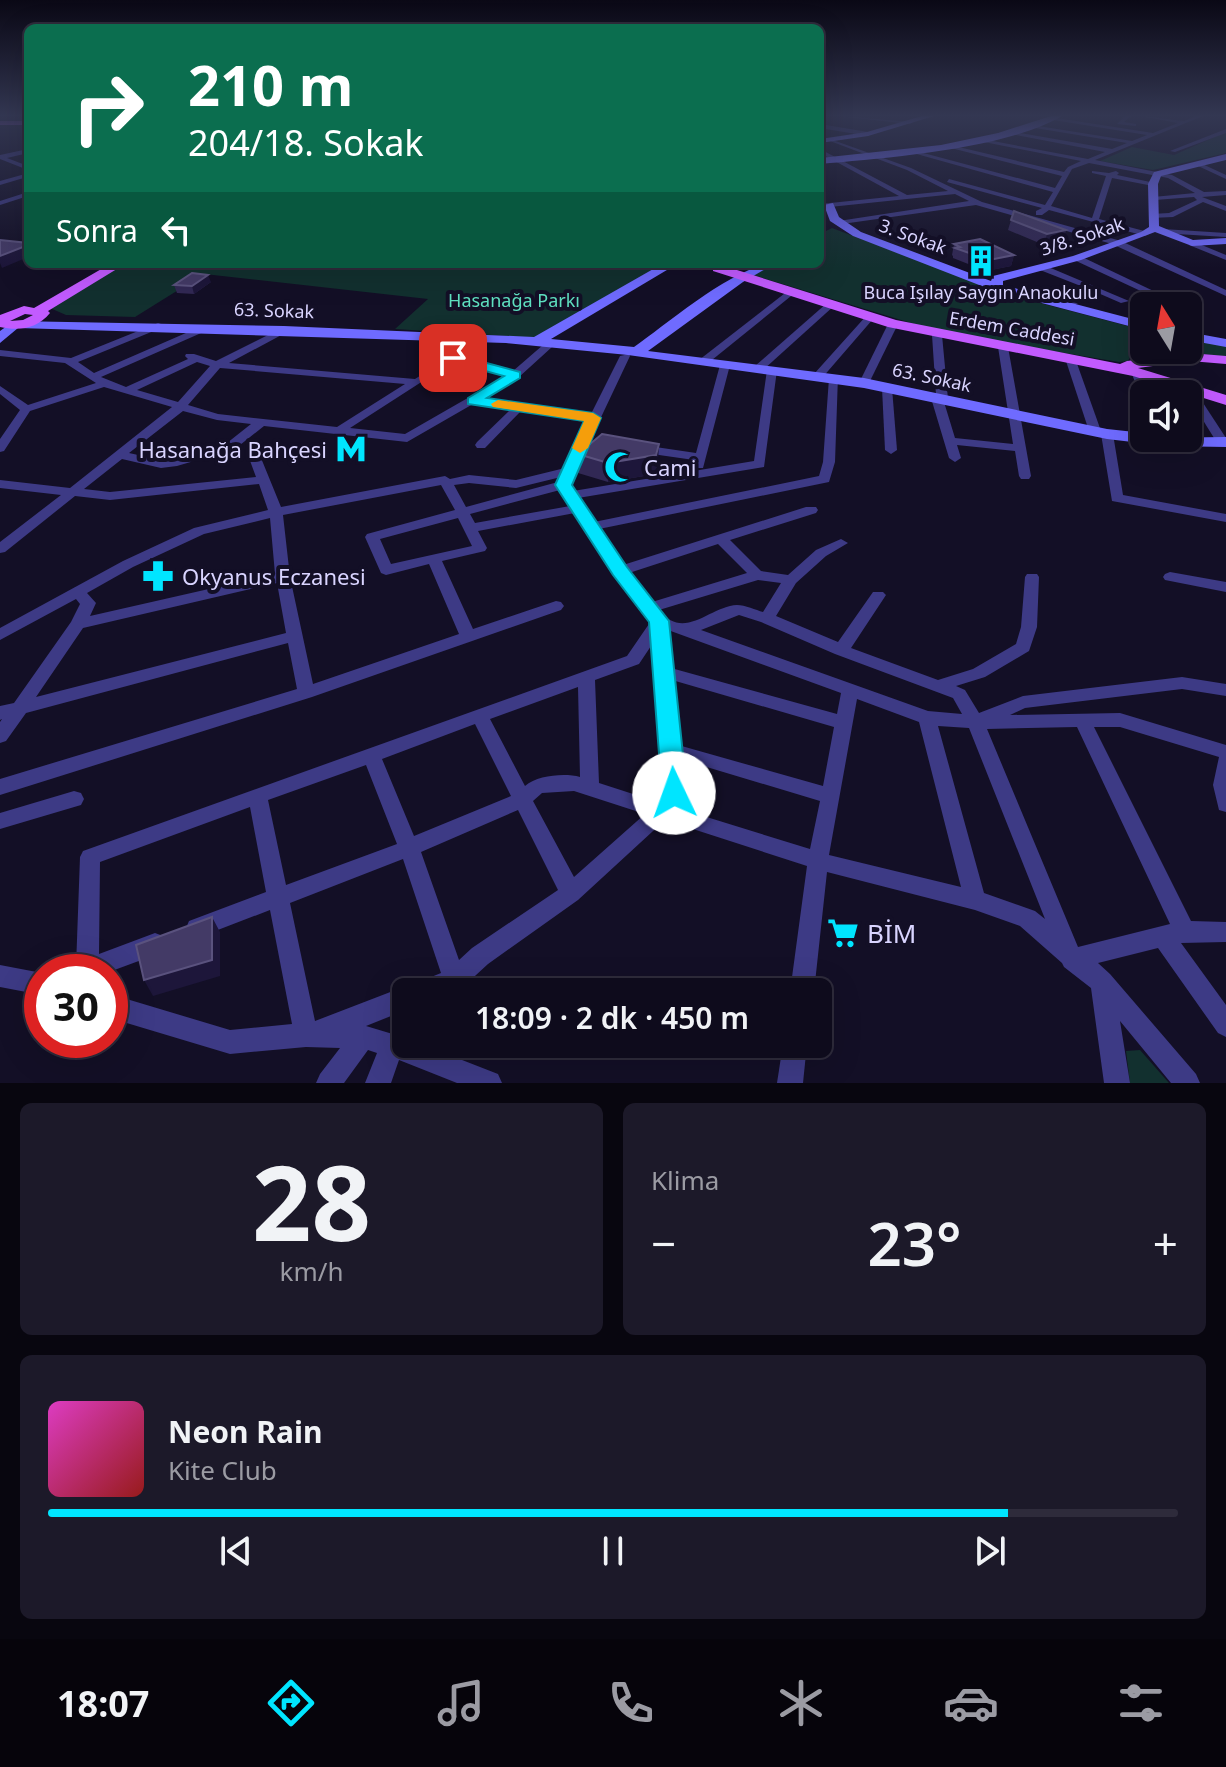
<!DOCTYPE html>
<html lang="tr">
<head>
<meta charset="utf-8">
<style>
	body { margin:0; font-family:"Noto Sans",sans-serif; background:#1c1929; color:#f1f3f6; height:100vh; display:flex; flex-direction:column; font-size:30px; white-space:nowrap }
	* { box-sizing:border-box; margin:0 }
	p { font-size:26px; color:#9b9ba3 }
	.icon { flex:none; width:44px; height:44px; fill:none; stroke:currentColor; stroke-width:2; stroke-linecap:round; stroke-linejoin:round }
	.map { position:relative; height:1083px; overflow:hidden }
	.panel { display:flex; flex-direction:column; gap:20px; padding:20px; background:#08060f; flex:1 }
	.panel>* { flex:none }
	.top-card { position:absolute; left:24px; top:24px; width:800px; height:244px; border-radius:12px; box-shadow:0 8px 32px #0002,0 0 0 2px #2e2b3b; background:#0b6e4f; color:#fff; overflow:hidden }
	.needle { width:52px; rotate:349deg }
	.controls { position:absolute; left:1130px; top:292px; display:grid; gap:16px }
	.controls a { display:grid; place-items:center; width:72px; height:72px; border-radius:12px; background:#0e0b1c; box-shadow:0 8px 32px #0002,0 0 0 2px #2e2b3b; font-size:40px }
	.speed { position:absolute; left:24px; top:954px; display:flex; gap:16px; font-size:40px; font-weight:700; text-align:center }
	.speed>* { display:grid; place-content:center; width:104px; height:104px; border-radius:50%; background:#0e0b1c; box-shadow:0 8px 32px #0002,0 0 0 2px #2e2b3b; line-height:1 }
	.speed .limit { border:12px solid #d22; background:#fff; color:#111 }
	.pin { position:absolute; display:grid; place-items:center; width:68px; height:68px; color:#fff; margin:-34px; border-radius:16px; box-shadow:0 4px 12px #0006 }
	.me { position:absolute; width:88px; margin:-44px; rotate:357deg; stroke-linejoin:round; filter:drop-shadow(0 0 6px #0008) }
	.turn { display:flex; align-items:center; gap:28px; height:168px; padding:0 32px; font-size:36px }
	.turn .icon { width:104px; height:104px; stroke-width:2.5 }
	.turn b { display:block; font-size:56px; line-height:68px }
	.then { display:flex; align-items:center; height:76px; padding:0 32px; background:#0003; gap:16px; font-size:30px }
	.big { font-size:60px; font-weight:600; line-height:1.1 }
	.panel .widget { flex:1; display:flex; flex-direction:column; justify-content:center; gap:12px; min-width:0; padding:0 28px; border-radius:12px; background:#1c1929 }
	.panel .dial { align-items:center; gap:0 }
	.dial b { font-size:104px; line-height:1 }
	.song { display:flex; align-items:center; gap:24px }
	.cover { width:96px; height:96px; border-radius:12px; background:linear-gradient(135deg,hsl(310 70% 55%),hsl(0 70% 35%)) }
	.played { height:8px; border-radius:4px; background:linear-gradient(90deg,#00e5ff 85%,#2e2b3b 85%) }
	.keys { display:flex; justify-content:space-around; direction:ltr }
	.heat { display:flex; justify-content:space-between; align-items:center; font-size:44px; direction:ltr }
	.panel .tiles { flex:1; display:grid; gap:20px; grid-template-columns:1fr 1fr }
	.widget:last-child { grid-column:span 2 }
	.trip { position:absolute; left:392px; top:978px; width:440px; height:80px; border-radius:12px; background:#0e0b1c; box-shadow:0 8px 32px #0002,0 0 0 2px #2e2b3b; font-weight:600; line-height:80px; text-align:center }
	.tab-bar { display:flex; height:128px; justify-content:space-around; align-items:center; background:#06040b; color:#9b9ba3 }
	.tab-bar .icon { width:56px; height:56px }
	.tab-bar .on { color:#00e5ff }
	.tab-bar b { font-size:36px; color:#f1f3f6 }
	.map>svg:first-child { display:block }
	.green { fill:#12302f }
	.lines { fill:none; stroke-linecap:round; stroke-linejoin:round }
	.street { fill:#3d3a85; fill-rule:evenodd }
	.secondary { fill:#6f6bff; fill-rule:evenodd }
	.primary { fill:#c25bff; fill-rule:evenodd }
	.wall { fill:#312854 }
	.shaded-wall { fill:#1d163a }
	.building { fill:#433a66; stroke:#5a527e; stroke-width:2 }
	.route { fill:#00e5ff; stroke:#0095a6; stroke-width:2 }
	.slow { fill:#f59e0b }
	.labels { text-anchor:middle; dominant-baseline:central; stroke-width:8; stroke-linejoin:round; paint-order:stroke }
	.far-street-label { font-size:18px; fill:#d9d4ff; stroke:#130f26 }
	.far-poi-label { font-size:18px; fill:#d9d4ff; stroke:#130f26 }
	.far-park-label { font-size:18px; fill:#5fe0c0; stroke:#130f26 }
	.poi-label { font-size:22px; fill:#d9d4ff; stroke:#130f26; text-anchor:start }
	.near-poi-label { font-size:26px; fill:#d9d4ff; stroke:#130f26; text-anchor:start }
</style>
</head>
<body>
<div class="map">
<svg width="1226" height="1083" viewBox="0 0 1226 1083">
	<rect width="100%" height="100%" fill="#130f26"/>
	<g class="green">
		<polygon points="1226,132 1226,153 1153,170 1100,161 1132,147 1174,155"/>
		<polygon points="832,228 1013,296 1143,330 1128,361 1119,362 944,333 753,275 772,264 820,264 820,234"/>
		<polygon points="123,264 663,264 536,338 395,329 428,299 204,274 135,317 66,315 50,308"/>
		<polygon points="1188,338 1226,345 1226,357 1203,354 1150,357 1151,350 1188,350"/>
		<polygon points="1140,1050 1169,1083 1130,1083 1126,1051"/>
	</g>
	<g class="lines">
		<g class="street">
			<polygon points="838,116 913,122 910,124"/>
			<polygon points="1125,116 1131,116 1124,122 1136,124 1136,126 1117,124"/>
			<polygon points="1141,116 1184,121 1196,116 1203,116 1095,160 1172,175 1204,192 1226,191 1226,195 1202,197 1226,206 1226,211 1203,202 1173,217 1151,218 1151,214 1169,213 1197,200 1194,197 1155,200 1153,197 1195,193 1168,178 1089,163 1072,169 1051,206 1092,218 1106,176 1092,173 1092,171 1109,173 1116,171 1119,173 1117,175 1155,183 1153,186 1112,178 1099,219 1148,232 1149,234 1145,236 1049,210 1042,215 1036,215 1036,211 1042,208 947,182 949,179 1045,205 1053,192 913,153 916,151 1055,188 1062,176 947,147 950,145 1064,172 1068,167 1081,161 974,140 977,138 1088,159 1105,152 1011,134 1014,132 1112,149 1127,143 1029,127 1032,125 1132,141 1147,135 1047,119 1050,117 1153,133 1178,123"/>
			<polygon points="820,124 868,132 871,134 868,136 820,128"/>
			<polygon points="1226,129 1226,133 1175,152 1170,151"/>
			<polygon points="830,139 911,168 982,202 1121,241 1226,290 1226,296 1112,244 976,205 842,224 842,220 845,220 969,201 955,194 820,208 820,204 899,196 820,153 820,149 907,195 948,191 907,170 830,141"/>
			<polygon points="28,149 28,153 7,158 28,166 28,170 0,159 0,155"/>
			<polygon points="1198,162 1226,175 1226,179 1196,165"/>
			<polygon points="25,174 27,177 0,185 0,181"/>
			<polygon points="28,192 28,196 0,205 0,201"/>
			<polygon points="1163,229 1226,233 1226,237 1160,233 1159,231"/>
			<polygon points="1192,241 1226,255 1226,260 1189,245 1189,241"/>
			<polygon points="1074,256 1080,256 1185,306 1173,306 1074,260"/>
			<polygon points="1040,266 1046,266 1129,301 1121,303 1098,293 1068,308 1062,308 1062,304 1091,290 1040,270"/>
			<polygon points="789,290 796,292 707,364 699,364 699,360"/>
			<polygon points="827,303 835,305 763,370 755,370 755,366"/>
			<polygon points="1195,310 1198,311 1198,315 1188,317 1188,311"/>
			<polygon points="870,314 875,317 873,319 822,378 814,378 814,374 867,315"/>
			<polygon points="893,321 898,324 869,383 864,386 860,385 859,383 888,324"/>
			<path d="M 158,323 L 161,324 L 161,328 L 78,362 L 94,373 L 202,326 L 208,326 L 208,330 L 101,377 L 126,387 L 188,359 L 185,356 L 186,354 L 194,354 L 216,361 L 284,327 L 289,330 L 287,332 L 229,363 L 415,379 L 437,365 L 474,336 L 479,339 L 477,341 L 459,357 L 513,371 L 543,345 L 552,347 L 519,377 L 482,399 L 591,414 L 620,356 L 629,354 L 630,356 L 569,485 L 573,491 L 754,461 L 767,370 L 768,368 L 776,368 L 777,370 L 764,467 L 578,498 L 594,522 L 819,476 L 823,462 L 829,378 L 834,375 L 838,376 L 835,462 L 829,482 L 599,529 L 623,565 L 806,507 L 816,507 L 818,510 L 816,513 L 730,540 L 761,571 L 788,575 L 816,550 L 841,539 L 848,543 L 826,556 L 796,583 L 776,616 L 838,642 L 873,592 L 883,592 L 886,595 L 851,648 L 938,680 L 973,669 L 1016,644 L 1021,627 L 1025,577 L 1027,574 L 1037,574 L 1039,577 L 1037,627 L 1029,651 L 985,677 L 956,686 L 965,690 L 979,713 L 1023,696 L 1182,677 L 1226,684 L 1226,696 L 1182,689 L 1025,708 L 1010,715 L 1120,713 L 1226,745 L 1226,812 L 1219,810 L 1213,785 L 1219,757 L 1120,727 L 1094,727 L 1191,921 L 1226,922 L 1226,942 L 1181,943 L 1226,1005 L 1226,1037 L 1218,1033 L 1158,948 L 1098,963 L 1110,974 L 1196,1074 L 1200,1083 L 1171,1083 L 1120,1021 L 1130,1083 L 1104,1083 L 1091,988 L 1064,967 L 1062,963 L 1020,926 L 975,910 L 827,872 L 814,992 L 790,992 L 807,866 L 665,820 L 578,900 L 488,964 L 463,987 L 451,992 L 406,992 L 406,1010 L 366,1026 L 406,1038 L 406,1044 L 421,1044 L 498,1074 L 502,1083 L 457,1083 L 399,1060 L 391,1083 L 365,1083 L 377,1053 L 368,1050 L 344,1083 L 316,1083 L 320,1074 L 340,1048 L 306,1047 L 230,1054 L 110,1018 L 110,994 L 230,1030 L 292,1024 L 270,910 L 197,938 L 189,935 L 186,928 L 189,921 L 266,892 L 250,807 L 100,862 L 99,954 L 155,933 L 163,936 L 166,944 L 163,952 L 109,972 L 74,972 L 76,967 L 80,857 L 83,851 L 627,656 L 651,621 L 615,574 L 575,513 L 478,531 L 487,548 L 485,551 L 442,561 L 473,629 L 556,601 L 561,602 L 564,606 L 561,610 L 312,697 L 0,795 L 0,779 L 297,689 L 288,643 L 26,713 L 6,741 L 0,743 L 0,722 L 2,719 L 0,720 L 0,706 L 14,703 L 71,622 L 80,604 L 76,599 L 0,640 L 0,628 L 123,561 L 194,528 L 268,510 L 259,484 L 110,500 L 75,496 L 5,552 L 0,553 L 0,542 L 61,495 L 0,488 L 0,480 L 70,488 L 172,407 L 104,387 L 30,411 L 4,451 L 0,452 L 0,439 L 20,410 L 0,394 L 0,386 L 28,405 L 96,383 L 65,363 L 0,356 L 0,350 L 71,358 ZM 454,361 L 506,376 L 405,434 L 350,428 ZM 197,362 L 210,366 L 178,402 L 137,390 ZM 220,368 L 405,384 L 337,427 L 218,414 L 188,405 ZM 473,404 L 510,410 L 477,442 L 475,445 L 477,448 L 485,448 L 521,411 L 588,421 L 565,468 L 516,480 L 469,475 L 450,479 L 445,476 L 281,507 L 261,458 L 255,454 L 249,458 L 256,477 L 110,492 L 84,489 L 122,459 L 161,468 L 177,466 L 235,449 L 264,426 L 407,442 ZM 183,411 L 217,420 L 251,424 L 227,443 L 176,458 L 161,460 L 129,453 ZM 561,477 L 558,482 L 466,507 L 454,485 L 469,483 L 516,488 ZM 441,485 L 455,510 L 367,534 L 365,537 L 381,573 L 386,575 L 429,564 L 459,634 L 313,684 L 290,577 L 283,515 ZM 560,490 L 570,506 L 475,523 L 470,514 ZM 270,518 L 275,574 L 90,616 L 96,603 L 87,593 L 133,567 L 204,534 ZM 458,518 L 472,546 L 391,564 L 380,539 ZM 718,544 L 747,573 L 652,602 L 629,573 ZM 758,580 L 781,583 L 763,612 C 756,610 745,605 737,605 C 710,606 684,642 659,610 ZM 277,583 L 286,633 L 36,697 L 83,628 ZM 739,615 L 761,622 L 835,654 L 953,698 L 962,714 L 928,711 L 701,630 ZM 668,630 L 841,693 L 837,714 L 671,668 ZM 653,643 L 664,804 L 599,783 L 595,680 L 639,664 ZM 672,680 L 834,727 L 823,786 L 678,745 ZM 578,687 L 580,777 C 565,773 538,775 525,786 L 490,719 ZM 857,699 L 919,722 L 961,887 L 829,855 ZM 475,724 L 511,796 L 414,836 L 382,759 ZM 938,726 L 969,728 L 1045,919 L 1035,911 L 984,893 ZM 1077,727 L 1170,924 L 1078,947 L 987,729 ZM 680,759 L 820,801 L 810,849 L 684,810 ZM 366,765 L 397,844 L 286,885 L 268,800 ZM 574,791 L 645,814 L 574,877 L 533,801 L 542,793 ZM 518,810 L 558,890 L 472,948 L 459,960 L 421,852 ZM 403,859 L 441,973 L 414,984 L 412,989 L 406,986 L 315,1021 L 290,903 Z"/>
			<polygon points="937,332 942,335 948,399 944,402 955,438 1013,444 998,347 1003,344 1008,347 1031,476 1029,479 1021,479 1019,476 1015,451 957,445 961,458 955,462 949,458 931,398 936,395 932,335"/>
			<polygon points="1070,355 1075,358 1101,431 1099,433 1091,433 1089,431 1065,358"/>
			<polygon points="725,362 730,365 703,468 695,468 694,460 638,452 636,449 642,445 696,453 720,365"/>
			<polygon points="1136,369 1141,372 1150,394 1144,394 1144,397 1140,394 1131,372"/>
			<polygon points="887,385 892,388 897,450 891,454 885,450 882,388"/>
			<polygon points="1188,385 1192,386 1226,438 1226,446 1219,446 1183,388"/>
			<polygon points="1107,430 1113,434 1123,495 1226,514 1226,522 1112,501 1101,434"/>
			<polygon points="1170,572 1226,582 1226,592 1165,580 1163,577 1165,574"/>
			<polygon points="74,791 81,793 84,799 81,805 0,829 0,813"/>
			<polygon points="0,965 42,973 42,995 0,987"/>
			<polygon points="783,1044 807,1044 803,1083 777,1083"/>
		</g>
		<g class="secondary">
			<polygon points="922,116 934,116 868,136 820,143 820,139 867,132"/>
			<path d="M 1051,116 L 1062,116 C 1006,149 886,158 820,164 L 820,158 L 941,145 L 998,133 Z"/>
			<polygon points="1226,154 1226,160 1161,176 1158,184 1159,226 1193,240 1226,238 1226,244 1192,246 1155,232 1081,260 1003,281 1003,285 1144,322 1144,330 992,290 853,236 830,221 824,205 833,203 839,217 861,232 991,281 993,276 1073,256 1141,232 1149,227 1148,184 1154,172"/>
			<path d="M 662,264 L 677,264 L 551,339 L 634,347 C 667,324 736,264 774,264 L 743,282 L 648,351 L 864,378 L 1107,429 L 1144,433 L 1144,438 L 1226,437 L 1226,447 L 1166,446 L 1107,439 L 864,388 L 628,355 L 506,343 L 18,328 L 0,343 L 0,331 L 14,321 L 284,326 L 534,337 Z"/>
			<polygon points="1188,332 1226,339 1226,347 1188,340"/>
		</g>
		<g class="primary">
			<rect x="0" y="121" width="28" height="4"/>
			<path d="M 110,264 L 125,264 L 48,311 L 50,313 C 37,329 19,331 0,327 L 0,315 L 24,306 L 34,308 ZM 25,314 L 33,315 L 23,320 L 10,321 Z"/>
			<polygon points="713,265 721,265 896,320 1120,364 1127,361 1190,353 1226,356 1226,364 1190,361 1138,368 1226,395 1226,405 1133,376 888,327 713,271"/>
		</g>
	</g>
	<g class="wall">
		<polygon points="1011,220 1066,230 1063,240 1044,245 1008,230"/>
		<polygon points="954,244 1014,255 1011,266 986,271 953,258 953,256 952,255"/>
		<polygon points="211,282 194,294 177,293 174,285"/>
		<polygon points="578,454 658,463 656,474 608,482 578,473"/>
	</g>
	<g class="shaded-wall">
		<polygon points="1066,230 1063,240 1044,245 1047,234"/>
		<polygon points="28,245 28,257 2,268 0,263 0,256"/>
		<polygon points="1014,255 1011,266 986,271 989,260"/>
		<polygon points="208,275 211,282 194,294 192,286"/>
		<polygon points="659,444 658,463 656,474 608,482 608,463"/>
		<polygon points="212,917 220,932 220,976 153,996 144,980"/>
	</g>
	<g class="building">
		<polygon points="1014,211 1066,230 1047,234 1011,220"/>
		<polygon points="980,239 1014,255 989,260 955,248 960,247 954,244"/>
		<polygon points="0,240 28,243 28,245 0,256"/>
		<polygon points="192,273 208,275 192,286 174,285"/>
		<polygon points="602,434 659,444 656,455 608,463 578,454"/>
		<polygon points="212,917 212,960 144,980 136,945"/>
	</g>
	<linearGradient id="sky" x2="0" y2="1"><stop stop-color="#0a0815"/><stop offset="0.43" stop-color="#333752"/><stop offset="1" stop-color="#333752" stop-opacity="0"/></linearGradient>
	<rect width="1226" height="268" fill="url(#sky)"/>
	<polygon class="route" points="453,354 520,372 520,378 487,398 593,413 601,418 572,485 627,567 669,621 687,793 683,800 674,803 665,800 662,793 649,622 613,575 555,485 584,421 468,404 468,398 504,376 448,361 448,355"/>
	<polygon class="slow" points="498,400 593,413 601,418 588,448 580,453 572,448 584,421 493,407 491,404"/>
	<defs>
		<symbol id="building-bare" viewBox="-9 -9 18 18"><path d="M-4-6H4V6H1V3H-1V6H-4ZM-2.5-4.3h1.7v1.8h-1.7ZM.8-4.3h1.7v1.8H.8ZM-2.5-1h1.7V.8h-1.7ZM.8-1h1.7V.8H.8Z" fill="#00e5ff" stroke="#130f26" stroke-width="2.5" paint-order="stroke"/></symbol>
		<symbol id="metro-bare" viewBox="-9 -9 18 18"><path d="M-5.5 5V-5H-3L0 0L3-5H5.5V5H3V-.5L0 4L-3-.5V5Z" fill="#00e5ff" stroke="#130f26" stroke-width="2.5" paint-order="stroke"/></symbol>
		<symbol id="mosque-bare" viewBox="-9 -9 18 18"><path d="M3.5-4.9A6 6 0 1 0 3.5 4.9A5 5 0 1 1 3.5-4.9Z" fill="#00e5ff" stroke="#130f26" stroke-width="2.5" paint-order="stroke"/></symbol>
		<symbol id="pharmacy-bare" viewBox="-9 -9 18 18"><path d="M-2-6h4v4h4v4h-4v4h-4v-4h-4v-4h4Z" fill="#00e5ff" stroke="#130f26" stroke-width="2.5" paint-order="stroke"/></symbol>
		<symbol id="supermarket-bare" viewBox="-9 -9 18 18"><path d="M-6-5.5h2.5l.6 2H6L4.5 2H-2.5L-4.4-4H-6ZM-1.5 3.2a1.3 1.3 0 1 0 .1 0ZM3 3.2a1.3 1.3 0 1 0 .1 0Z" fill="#00e5ff" stroke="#130f26" stroke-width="2.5" paint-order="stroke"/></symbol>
	</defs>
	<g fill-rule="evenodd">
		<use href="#building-bare" x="959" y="239" width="44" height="44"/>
		<use href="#metro-bare" x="329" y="427" width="44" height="44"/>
		<use href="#mosque-bare" x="598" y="445" width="44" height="44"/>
		<use href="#pharmacy-bare" x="136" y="554" width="44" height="44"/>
		<use href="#supermarket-bare" x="821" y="911" width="44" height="44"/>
	</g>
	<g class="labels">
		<g class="far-street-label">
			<text transform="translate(913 236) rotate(20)">3. Sokak</text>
			<text transform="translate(1082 236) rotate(-18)">3/8. Sokak</text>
			<text transform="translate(274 310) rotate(2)">63. Sokak</text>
			<text transform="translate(1012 328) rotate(10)">Erdem Caddesi</text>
			<text transform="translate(932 377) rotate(12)">63. Sokak</text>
		</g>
		<g class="far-poi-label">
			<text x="981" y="292">Buca Işılay Saygın Anaokulu</text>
		</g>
		<g class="far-park-label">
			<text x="514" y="300">Hasanağa Parkı</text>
		</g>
		<g class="poi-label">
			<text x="327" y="449" text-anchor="end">Hasanağa Bahçesi</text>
			<text x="644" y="467">Cami</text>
			<text x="182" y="576">Okyanus Eczanesi</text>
		</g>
		<g class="near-poi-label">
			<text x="867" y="933">BİM</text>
		</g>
	</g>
</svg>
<div class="controls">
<a><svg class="needle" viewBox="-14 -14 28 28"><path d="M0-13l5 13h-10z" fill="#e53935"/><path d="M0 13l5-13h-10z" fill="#9b9ba3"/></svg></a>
<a><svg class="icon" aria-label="sound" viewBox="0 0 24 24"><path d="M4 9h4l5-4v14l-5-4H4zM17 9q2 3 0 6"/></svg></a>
</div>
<div class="speed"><div class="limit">30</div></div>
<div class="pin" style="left:453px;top:358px;background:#d93025"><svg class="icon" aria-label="arrive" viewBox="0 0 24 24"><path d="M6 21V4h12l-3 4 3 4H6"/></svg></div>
<svg class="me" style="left:674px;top:793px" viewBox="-20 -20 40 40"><circle r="19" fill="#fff"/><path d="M0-13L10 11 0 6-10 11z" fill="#00e5ff"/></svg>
<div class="trip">18:09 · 2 dk · 450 m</div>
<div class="top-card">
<div class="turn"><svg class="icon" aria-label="right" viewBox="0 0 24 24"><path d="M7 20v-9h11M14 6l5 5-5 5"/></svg><div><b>210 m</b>204/18. Sokak</div></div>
<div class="then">Sonra<svg class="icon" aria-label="left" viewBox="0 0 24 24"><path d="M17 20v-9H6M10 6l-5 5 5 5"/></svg></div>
</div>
</div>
<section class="panel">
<div class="tiles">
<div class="widget dial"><b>28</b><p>km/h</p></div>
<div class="widget"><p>Klima</p>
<div class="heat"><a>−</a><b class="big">23°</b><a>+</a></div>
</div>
<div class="widget">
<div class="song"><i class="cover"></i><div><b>Neon Rain</b><p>Kite Club</p></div></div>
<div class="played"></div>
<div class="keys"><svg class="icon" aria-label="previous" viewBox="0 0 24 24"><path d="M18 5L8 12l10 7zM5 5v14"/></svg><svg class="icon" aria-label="pause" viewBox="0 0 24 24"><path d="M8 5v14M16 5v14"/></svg><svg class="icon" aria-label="next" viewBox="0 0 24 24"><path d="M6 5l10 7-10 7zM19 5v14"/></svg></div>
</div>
</div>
</section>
<nav class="tab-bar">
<b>18:07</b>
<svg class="icon on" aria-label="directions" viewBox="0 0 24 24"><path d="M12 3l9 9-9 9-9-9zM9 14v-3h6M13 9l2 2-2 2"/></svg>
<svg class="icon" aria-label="music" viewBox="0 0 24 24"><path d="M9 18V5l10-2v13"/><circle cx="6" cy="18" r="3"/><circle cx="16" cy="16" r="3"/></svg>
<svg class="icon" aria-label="phone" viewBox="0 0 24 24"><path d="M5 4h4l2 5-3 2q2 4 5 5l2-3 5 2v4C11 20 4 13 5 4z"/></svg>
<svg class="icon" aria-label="climate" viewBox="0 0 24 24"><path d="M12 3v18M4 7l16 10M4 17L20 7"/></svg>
<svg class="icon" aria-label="car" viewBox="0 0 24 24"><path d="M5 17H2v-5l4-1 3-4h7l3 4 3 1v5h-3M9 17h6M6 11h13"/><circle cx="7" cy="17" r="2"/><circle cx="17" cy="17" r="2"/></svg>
<svg class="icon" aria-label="filters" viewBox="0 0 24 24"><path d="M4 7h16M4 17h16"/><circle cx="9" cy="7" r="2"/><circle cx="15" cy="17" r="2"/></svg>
</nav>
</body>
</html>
